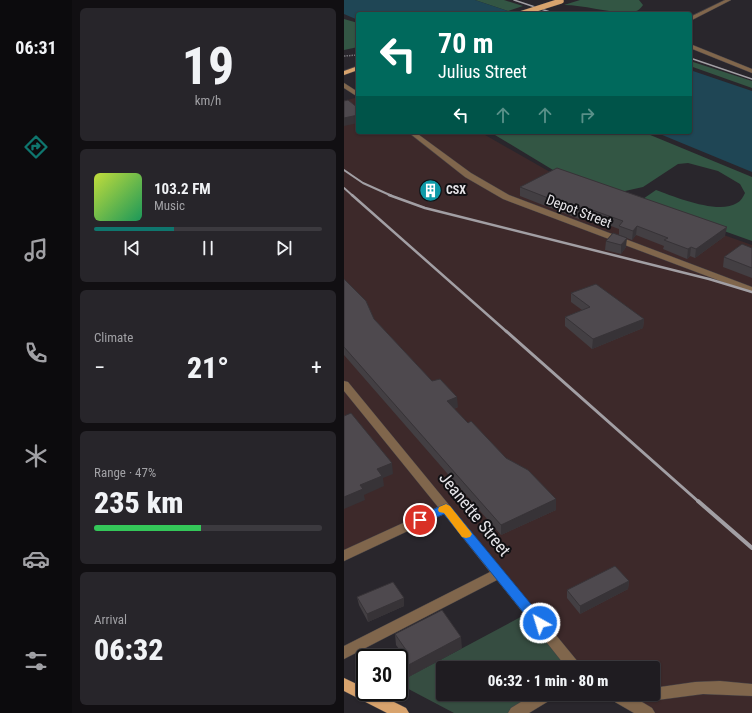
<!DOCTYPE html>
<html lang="en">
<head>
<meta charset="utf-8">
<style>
	body { margin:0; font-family:"Roboto Condensed",sans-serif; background:#27252a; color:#f1f3f6; height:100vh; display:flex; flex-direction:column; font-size:15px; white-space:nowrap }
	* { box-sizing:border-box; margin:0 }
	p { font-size:13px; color:#a1a1a5 }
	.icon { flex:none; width:22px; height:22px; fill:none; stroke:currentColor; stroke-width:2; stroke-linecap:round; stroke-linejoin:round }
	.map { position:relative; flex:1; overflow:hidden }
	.details { display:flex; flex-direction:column; gap:8px; padding:8px; background:#110f12; width:272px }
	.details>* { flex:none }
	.guide { position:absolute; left:12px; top:12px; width:336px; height:122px; border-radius:4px; box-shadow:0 1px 3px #0004,0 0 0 1px #3c3a3f; background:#00695c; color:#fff; overflow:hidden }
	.speed { position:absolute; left:12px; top:649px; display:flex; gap:8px; font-size:20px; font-weight:700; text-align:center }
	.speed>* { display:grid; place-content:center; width:52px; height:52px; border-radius:50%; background:#1f1c21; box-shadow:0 1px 3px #0004,0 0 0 1px #3c3a3f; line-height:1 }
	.speed .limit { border:2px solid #111; border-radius:6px; background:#fff; color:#111 }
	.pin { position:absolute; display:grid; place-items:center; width:34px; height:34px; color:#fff; margin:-17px; border:2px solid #fff; border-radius:50%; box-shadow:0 1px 4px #0007 }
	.me { position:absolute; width:44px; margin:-22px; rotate:321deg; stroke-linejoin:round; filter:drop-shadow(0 0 3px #0008) }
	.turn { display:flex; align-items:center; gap:14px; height:84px; padding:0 16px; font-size:18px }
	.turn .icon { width:52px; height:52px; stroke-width:2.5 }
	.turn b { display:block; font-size:28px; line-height:34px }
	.lanes { display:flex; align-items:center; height:38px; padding:0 16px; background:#0003; justify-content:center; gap:20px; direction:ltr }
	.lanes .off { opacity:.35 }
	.big { font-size:30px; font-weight:800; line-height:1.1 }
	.details .tile { flex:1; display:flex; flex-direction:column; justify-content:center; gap:6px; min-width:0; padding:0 14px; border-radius:6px; background:#27252a }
	.details .dial { align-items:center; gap:0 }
	.dial b { font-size:52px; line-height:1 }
	.song { display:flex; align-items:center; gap:12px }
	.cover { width:48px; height:48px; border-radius:6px; background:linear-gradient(135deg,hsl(70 70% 55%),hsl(150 70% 35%)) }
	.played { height:4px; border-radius:2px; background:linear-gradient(90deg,#0f766e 35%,#3c3a3f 35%) }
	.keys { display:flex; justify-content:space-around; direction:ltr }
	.heat { display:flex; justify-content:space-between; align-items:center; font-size:22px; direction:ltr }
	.charge { height:6px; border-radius:3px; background:linear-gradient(90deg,#34c759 47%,#3c3a3f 0) }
	.trip { position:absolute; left:92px; top:661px; width:224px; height:40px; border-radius:4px; background:#1f1c21; box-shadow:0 1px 3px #0004,0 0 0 1px #3c3a3f; font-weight:800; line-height:40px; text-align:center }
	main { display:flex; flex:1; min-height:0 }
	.tab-bar { display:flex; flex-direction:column; width:72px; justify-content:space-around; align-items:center; background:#0c0b0d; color:#a1a1a5 }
	.tab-bar .icon { width:28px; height:28px }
	.tab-bar .selected { color:#0f766e }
	.tab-bar b { font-size:18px; color:#f1f3f6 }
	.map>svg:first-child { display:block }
	.industrial { fill:#3d292a }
	.green { fill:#364d41 }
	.forest { fill:#335644 }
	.water { fill:#1f4655 }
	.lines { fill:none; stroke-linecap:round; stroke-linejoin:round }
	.minor-casing { stroke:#434146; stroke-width:1 }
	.major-casing { stroke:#434146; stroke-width:1 }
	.path { stroke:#78767b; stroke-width:1.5; stroke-dasharray:1.5 1; stroke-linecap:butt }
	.minor { fill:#80664c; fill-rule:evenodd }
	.major { fill:#d8a36d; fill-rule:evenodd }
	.rail-far4 { stroke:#a29fa4; stroke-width:1.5 }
	.rail-far3 { stroke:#a29fa4; stroke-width:2 }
	.rail-far2 { stroke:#a29fa4; stroke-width:2.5 }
	.rail-far1 { stroke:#a29fa4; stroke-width:3 }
	.rail { stroke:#a29fa4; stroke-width:4 }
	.major-bridge-casing { stroke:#434146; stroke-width:6; stroke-linecap:butt }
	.major-bridge { stroke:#d8a36d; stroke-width:5.5 }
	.wall { fill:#433f43 }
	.shaded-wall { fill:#373337 }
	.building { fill:#4e494e; stroke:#373337 }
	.route { fill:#1a73e8; stroke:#114b97 }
	.slow { fill:#f59e0b }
	.labels { text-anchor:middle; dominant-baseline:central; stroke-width:4; stroke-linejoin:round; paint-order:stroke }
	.far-poi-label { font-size:12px; font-weight:bold; fill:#e6e4e8; stroke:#111013; text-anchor:start }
	.street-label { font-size:14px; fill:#e6e4e8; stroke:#111013 }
	.near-street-label { font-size:17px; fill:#e6e4e8; stroke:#111013 }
</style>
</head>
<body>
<main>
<nav class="tab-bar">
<b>06:31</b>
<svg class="icon selected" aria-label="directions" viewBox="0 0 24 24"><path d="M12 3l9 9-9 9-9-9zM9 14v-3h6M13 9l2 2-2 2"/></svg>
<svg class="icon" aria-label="music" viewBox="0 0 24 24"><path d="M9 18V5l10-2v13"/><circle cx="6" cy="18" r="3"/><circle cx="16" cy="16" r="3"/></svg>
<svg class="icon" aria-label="phone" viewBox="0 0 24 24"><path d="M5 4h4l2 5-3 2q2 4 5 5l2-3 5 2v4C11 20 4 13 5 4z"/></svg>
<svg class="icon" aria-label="climate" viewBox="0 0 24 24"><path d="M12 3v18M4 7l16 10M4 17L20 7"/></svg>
<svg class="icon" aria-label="car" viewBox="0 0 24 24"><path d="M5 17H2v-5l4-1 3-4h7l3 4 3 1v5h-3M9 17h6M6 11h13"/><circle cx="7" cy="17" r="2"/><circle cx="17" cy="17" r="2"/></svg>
<svg class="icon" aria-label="filters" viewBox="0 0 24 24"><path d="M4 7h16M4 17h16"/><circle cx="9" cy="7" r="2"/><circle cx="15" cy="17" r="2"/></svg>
</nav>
<section class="details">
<div class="tile dial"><b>19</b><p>km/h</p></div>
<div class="tile">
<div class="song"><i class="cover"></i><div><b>103.2 FM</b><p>Music</p></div></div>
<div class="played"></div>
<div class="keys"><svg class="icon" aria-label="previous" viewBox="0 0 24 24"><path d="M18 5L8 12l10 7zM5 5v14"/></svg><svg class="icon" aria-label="pause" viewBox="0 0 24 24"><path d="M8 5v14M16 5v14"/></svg><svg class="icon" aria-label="next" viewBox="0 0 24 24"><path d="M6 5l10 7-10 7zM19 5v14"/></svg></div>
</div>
<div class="tile"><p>Climate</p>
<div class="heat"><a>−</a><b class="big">21°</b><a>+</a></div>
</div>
<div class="tile"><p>Range · 47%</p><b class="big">235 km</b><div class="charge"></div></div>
<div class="tile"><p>Arrival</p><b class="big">06:32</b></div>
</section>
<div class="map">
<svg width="408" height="713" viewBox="0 0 408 713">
	<rect width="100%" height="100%" fill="#29262c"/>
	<polygon class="industrial" points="14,97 14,132 136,132 213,176 408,245 408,713 303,713 272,694 309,694 309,668 232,668 102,508 0,555 0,101"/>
	<polygon class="green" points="186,612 232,668 99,668 99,694 203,694 172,713 110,713 55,684 55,682"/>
	<g class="forest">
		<polygon points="131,0 160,0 179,6 164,11"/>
		<path d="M 236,0 L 295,0 L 299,5 C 296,9 294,11 289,12 C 267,14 242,5 220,5 Z"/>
		<polygon points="0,19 14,23 14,47 0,50"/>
		<polygon points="346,61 408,81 408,88 346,66"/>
		<path d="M 146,132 L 299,132 L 408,177 L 408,241 L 296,201 L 312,190 C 331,197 375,215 393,203 C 397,201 399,197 401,193 L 396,184 L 374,171 L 344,163 L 334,164 L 299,187 L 272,193 L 214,173 Z"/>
	</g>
	<g class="water">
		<polygon points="0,0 131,0 173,14 14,14 14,20 0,14"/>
		<polygon points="346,70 408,91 408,172 311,132 346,132"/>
	</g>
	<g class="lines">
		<defs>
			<g id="minor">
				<polygon points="381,0 387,0 346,21 346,17"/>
				<polygon points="346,44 408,69 408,73 346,48"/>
				<polygon points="0,83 14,92 14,97 0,88"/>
				<polygon points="64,132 71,132 127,173 165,195 408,287 408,293 159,199 121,177"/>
				<polygon points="0,381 4,382 239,668 223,668 153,580 0,659 0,646 146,572 100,514 0,561 0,550 94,507 0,391"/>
				<polygon points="376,681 408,684 408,696 359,694 298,702 308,708 311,713 290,713 271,702 269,697 270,694 309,694 309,688 351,682"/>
				<polygon points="190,694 210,694 208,699 185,713 164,713 167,708"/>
			</g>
			<g id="major">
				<polygon points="14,66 14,70 0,75 0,71"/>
				<polygon points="0,678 21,688 21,692 30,692 62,708 65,713 43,713 0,691"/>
			</g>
		</defs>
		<use href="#minor" class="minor-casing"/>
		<use href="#major" class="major-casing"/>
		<polyline class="path" points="0,56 14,55"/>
		<use href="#minor" class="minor"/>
		<use href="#major" class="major"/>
		<g class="rail-far4">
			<polyline points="170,0 212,14"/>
			<polyline points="346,58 408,79"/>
		</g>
		<g class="rail-far3">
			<polyline points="0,170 19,183 48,196"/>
			<polyline points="0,188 9,196"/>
		</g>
		<g class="rail-far2">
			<polyline points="8,195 163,332"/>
			<polyline points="45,195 81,208 365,279 408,292"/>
		</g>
		<polyline class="rail-far1" points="162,331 355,502"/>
		<polyline class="rail" points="354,501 408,548"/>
		<defs>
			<polyline id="major-bridge" points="176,14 217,1"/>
		</defs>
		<use href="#major-bridge" class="major-bridge-casing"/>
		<use href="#major-bridge" class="major-bridge"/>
	</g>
	<g class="wall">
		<polygon points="176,187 381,236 351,258 346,256 343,259 319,249 320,246 292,235 288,240 275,235 275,229 240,216 235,219 176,196"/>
		<polygon points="269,233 282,247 277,254 261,250 262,241"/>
		<polygon points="408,248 408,278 379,267 380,257"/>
		<polygon points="0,279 30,319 88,381 114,407 110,409 212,510 157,535 0,355"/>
		<polygon points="227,293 300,319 299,328 248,349 221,326 221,317 238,310 227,302"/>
		<polygon points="285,581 284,589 236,614 223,598 223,590"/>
		<polygon points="13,597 60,606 24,622 15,605"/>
		<polygon points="51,634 118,648 55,682 55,658 58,653 52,645"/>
	</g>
	<g class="shaded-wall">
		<polygon points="14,110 14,123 0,126 0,118 11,111"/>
		<polygon points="87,132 94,132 87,134"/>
		<polygon points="240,207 240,216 235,219 235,210"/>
		<polygon points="293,226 292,235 288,240 289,231"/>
		<polygon points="383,227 381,236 351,258 352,249"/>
		<polygon points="283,238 282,247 277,254 277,245"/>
		<polygon points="347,247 346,256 343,259 344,249"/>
		<polygon points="300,319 299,328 248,349 249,339"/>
		<polygon points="113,397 114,407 104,411 103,401"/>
		<polygon points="48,463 49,474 39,478 40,486 20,495 21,500 0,509 0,497 16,485 33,469"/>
		<polygon points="212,499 212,510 157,535 157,525"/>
		<polygon points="285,581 284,589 236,614 236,606"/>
		<polygon points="60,598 60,606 24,622 23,614"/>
		<polygon points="117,637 118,648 55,682 55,670"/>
	</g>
	<g class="building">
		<polygon points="4,100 14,108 14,110 11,111 14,114 14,115 0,118 0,101"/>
		<polygon points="213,168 383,227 352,249 347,247 344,249 320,240 324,238 293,226 289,231 275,226 279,221 240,207 235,210 176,187"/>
		<polygon points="269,233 283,238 277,245 262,241"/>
		<polygon points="398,244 408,248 408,268 380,257"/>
		<polygon points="0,279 22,301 30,319 88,381 96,379 113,397 103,401 124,423 127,421 162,458 184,470 212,499 157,525 0,347"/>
		<polygon points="252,284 300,319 249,339 221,317 246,307 227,293"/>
		<polygon points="7,413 48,463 33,469 38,476 16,485 19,489 0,497 0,416"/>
		<polygon points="271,566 285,581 236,606 223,590"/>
		<polygon points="49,582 60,598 23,614 13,597"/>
		<polygon points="98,610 117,637 55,670 55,658 47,658 62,650 51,634"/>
	</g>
	<polygon class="route" points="102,504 106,506 200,620 202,623 200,627 196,628 191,627 100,514 76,524 72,523 71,520 72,517"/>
	<polygon class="slow" points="102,504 106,506 126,531 128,534 126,537 122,538 118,537 100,513 95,512 94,510 95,507"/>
	<defs>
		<symbol id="building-disc" viewBox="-11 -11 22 22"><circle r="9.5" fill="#0f9aa8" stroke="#111013"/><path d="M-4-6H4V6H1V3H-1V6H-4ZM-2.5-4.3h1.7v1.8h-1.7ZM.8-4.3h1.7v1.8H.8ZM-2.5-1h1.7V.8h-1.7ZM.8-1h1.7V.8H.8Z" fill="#fff"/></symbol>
	</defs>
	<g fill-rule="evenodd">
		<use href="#building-disc" x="74" y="178" width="25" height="25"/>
	</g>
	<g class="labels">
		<g class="far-poi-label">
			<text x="102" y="190">CSX</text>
		</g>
		<g class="street-label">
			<text transform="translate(235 211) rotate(21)">Depot Street</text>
		</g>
		<g class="near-street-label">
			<text transform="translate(131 514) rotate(51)">Jeanette Street</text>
		</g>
	</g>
</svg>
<div class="speed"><div class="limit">30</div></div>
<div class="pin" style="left:76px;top:520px;background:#d93025"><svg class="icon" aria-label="arrive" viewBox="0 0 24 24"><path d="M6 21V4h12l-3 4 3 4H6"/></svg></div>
<svg class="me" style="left:196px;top:623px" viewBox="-20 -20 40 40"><circle r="17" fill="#1a73e8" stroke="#fff" stroke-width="3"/><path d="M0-11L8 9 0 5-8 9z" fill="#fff"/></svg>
<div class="trip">06:32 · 1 min · 80 m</div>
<div class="guide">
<div class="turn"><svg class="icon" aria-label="left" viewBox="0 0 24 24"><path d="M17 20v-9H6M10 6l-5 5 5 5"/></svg><div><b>70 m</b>Julius Street</div></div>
<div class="lanes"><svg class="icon" aria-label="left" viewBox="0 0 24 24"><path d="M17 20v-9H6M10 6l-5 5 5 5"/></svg><svg class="icon off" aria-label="ahead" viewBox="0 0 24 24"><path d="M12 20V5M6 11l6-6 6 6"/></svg><svg class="icon off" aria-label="ahead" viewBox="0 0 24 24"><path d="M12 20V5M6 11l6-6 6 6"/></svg><svg class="icon off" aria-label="right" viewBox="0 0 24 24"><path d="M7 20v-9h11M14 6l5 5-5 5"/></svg></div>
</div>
</div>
</main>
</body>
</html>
